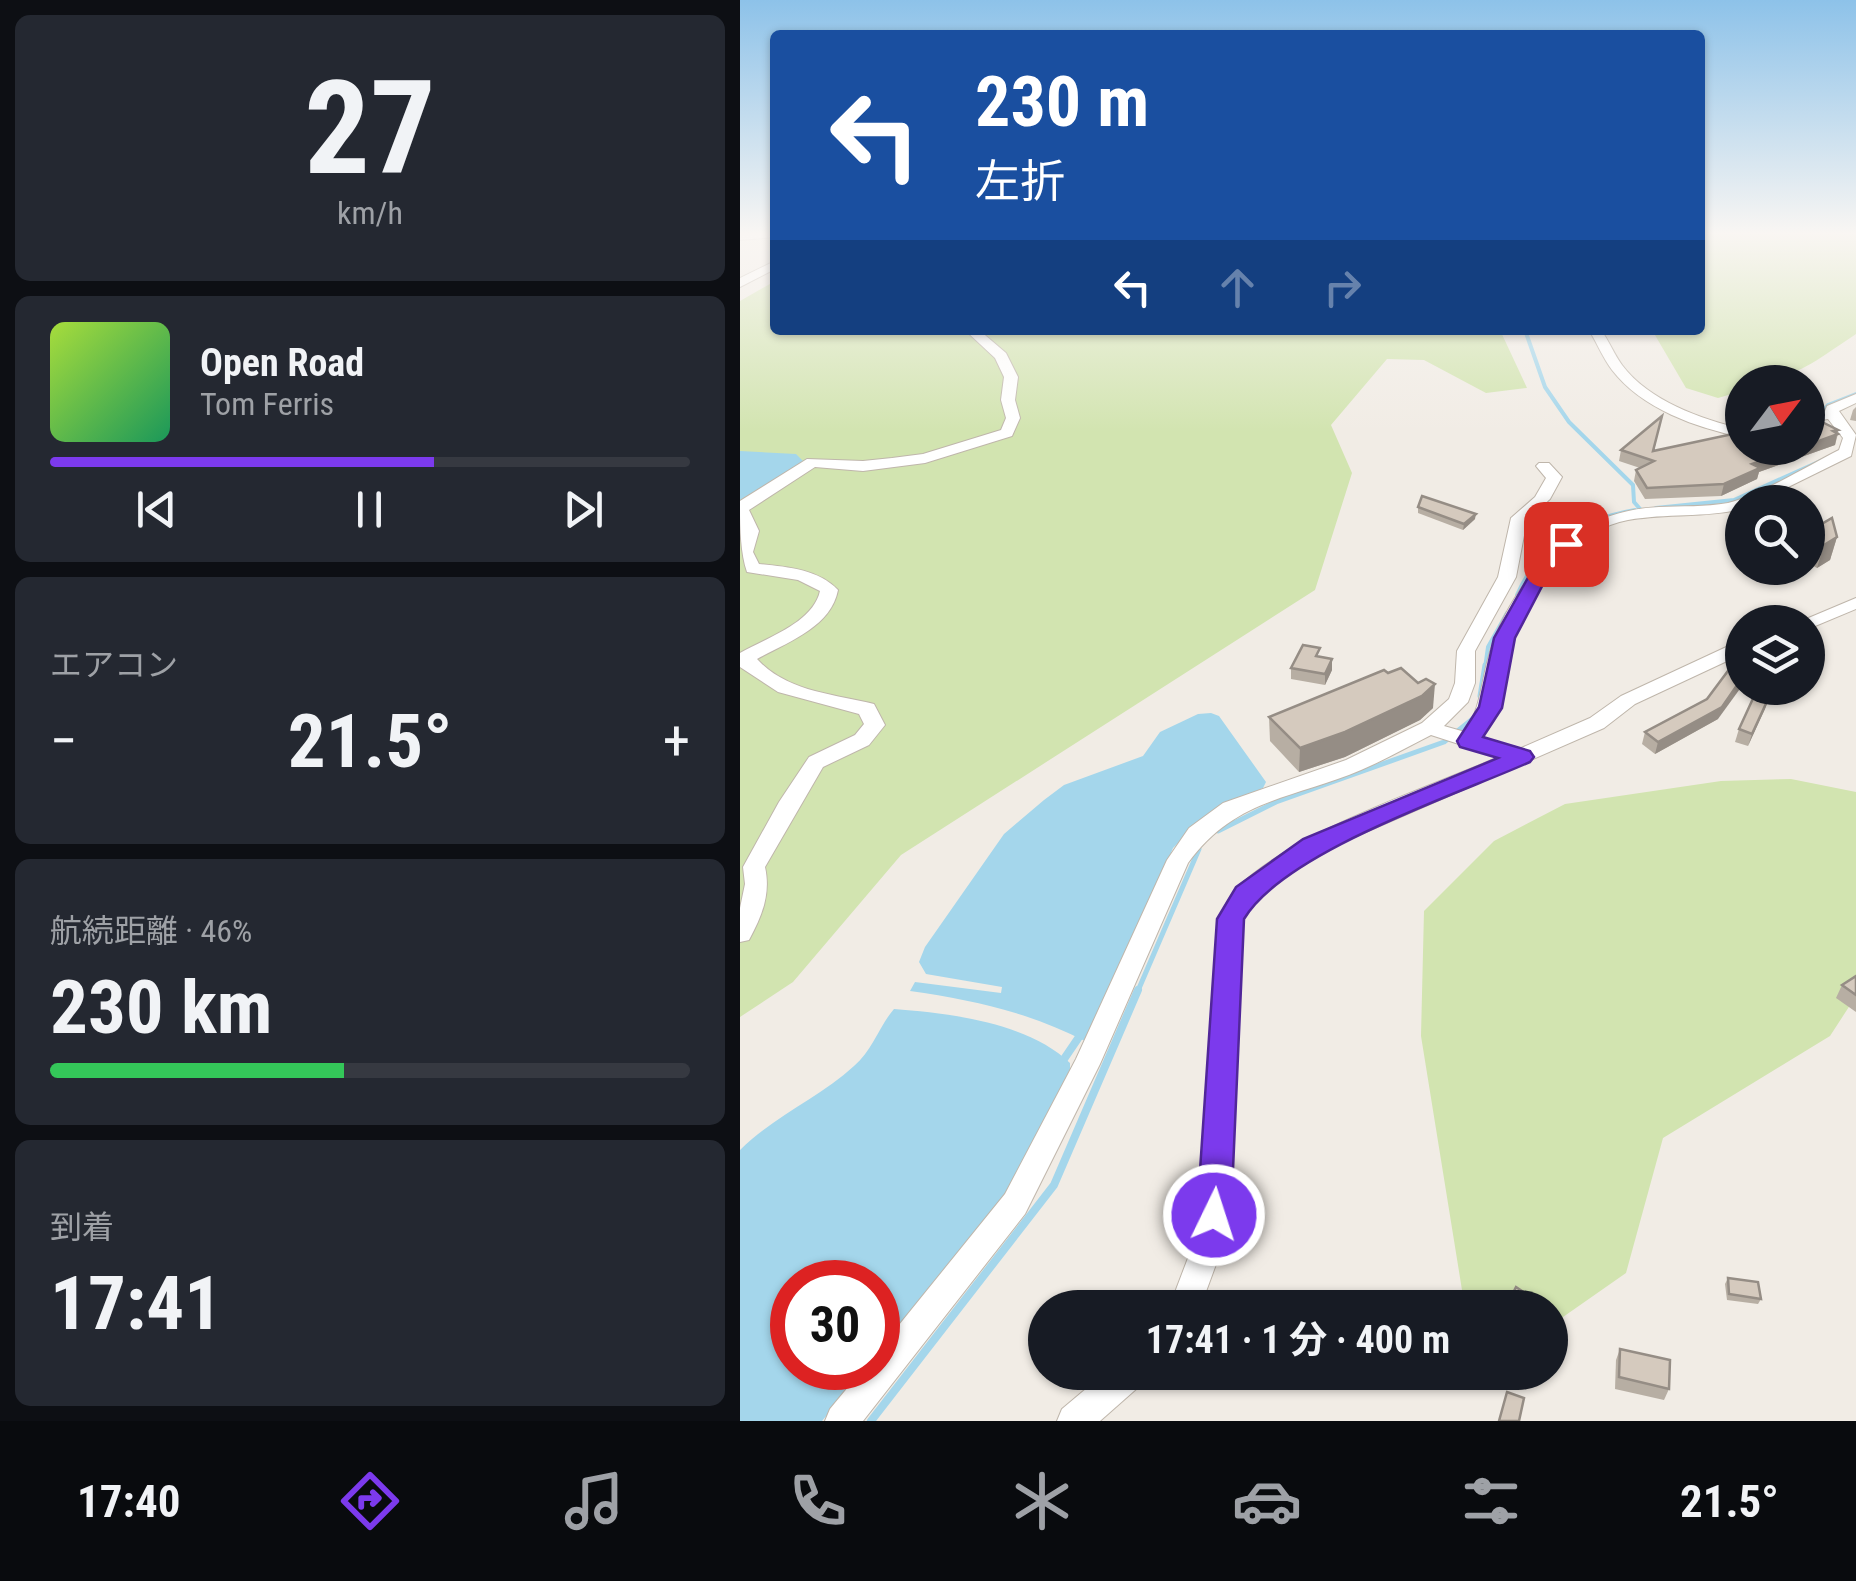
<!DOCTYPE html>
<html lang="ja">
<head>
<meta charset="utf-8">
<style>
	body { margin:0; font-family:"Roboto Condensed","Noto Sans JP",sans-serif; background:#242831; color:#f1f3f6; height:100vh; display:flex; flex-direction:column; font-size:38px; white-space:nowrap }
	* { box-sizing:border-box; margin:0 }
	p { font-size:32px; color:#9ea1a6 }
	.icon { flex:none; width:55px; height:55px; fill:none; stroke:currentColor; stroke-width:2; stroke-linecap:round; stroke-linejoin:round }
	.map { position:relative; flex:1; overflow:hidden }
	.drawer { display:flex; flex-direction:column; gap:15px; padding:15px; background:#0d0f14; width:740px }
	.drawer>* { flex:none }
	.guide { position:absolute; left:30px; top:30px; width:935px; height:305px; border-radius:10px; box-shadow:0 2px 8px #0004; background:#1a4fa0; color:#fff; overflow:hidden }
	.needle { width:65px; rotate:58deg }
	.fabs { position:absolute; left:985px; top:365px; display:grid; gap:20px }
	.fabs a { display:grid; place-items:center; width:100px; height:100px; border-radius:50%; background:#171b24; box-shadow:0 2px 8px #0004; font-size:50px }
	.speed { position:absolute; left:30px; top:1260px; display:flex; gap:20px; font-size:50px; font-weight:700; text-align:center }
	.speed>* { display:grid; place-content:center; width:130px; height:130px; border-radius:50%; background:#171b24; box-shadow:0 2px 8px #0004; line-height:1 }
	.speed .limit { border:15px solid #d22; background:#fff; color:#111 }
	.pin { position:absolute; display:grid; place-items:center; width:85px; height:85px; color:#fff; margin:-42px; border-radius:20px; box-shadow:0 5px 15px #0006 }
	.me { position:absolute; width:110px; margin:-55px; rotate:4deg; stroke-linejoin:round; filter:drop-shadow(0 0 8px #0008) }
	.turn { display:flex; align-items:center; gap:35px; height:210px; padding:0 40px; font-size:45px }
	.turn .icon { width:130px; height:130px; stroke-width:2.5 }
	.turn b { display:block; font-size:70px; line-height:85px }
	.lanes { display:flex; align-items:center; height:95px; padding:0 40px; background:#0003; justify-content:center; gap:50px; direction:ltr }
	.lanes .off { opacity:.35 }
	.big { font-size:75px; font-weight:700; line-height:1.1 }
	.drawer .tile { flex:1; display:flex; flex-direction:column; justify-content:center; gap:15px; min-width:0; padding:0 35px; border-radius:15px; background:#242831 }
	.drawer .dial { align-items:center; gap:0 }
	.dial b { font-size:130px; line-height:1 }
	.song { display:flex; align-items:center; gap:30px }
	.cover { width:120px; height:120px; border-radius:15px; background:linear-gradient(135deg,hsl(80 70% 55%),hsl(150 70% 35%)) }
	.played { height:10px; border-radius:5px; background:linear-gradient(90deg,#7c3aed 60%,#363941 60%) }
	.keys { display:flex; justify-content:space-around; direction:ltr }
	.heat { display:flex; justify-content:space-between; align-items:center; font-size:55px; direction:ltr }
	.charge { height:15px; border-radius:8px; background:linear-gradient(90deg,#34c759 46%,#363941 0) }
	.trip { position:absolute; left:288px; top:1290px; width:540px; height:100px; border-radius:50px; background:#171b24; box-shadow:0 2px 8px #0004; font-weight:700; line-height:100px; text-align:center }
	.tab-bar { display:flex; height:160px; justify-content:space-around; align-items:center; background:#090b0e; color:#9ea1a6 }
	.tab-bar .icon { width:70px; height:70px }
	.tab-bar .selected { color:#7c3aed }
	.tab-bar b { font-size:45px; color:#f1f3f6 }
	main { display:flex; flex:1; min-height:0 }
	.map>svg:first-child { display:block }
	.green { fill:#d2e4b0 }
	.water { fill:#a4d6eb }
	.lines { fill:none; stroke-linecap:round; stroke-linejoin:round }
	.stream-far2 { stroke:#a4d6eb; stroke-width:4 }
	.stream-far1 { stroke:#a4d6eb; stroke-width:5 }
	.stream { stroke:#a4d6eb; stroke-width:8 }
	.minor-casing { stroke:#bfb6ab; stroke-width:2 }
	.minor { fill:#fff; fill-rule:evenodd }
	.wall { fill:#b7aea3 }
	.shaded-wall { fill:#958d85 }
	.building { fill:#d5cabe; stroke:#958d85; stroke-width:2.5 }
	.route { fill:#7c3aed; stroke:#51269a; stroke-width:2.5 }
</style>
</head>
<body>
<main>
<section class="drawer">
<div class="tile dial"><b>27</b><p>km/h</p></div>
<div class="tile">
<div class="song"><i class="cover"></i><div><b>Open Road</b><p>Tom Ferris</p></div></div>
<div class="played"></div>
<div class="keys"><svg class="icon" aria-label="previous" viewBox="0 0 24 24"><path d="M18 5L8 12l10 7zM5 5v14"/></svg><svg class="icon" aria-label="pause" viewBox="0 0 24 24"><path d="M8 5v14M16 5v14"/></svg><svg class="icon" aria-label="next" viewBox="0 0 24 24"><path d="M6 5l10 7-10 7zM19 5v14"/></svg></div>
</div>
<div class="tile"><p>エアコン</p>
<div class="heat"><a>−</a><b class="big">21.5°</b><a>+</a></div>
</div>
<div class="tile"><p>航続距離 · 46%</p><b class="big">230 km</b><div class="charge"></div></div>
<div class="tile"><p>到着</p><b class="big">17:41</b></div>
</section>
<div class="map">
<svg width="1116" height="1421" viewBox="0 0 1116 1421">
	<rect width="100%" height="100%" fill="#f1ece5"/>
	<g class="green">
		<path d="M 960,233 L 1116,233 L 1116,334 C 1075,361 1053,382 1002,382 L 1002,391 L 978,398 L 946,388 L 912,330 L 960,330 Z"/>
		<polygon points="35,281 35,330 760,330 787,388 746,393 684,360 647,359 591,425 612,473 575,590 161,855 53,982 0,1017 0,301"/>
		<polygon points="1051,779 1116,792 1116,996 1090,1036 923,1138 886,1273 813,1324 810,1308 769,1307 722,1290 681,1036 684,911 754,841 825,804 981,781"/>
	</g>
	<g class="water">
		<polygon points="0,451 56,454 64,462 0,500"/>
		<path d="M 471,713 L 479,716 L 526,782 L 523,788 L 470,812 L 433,848 L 396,938 L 345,1041 C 288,1012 233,1000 170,991 L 175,982 L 261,993 L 262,987 L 186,974 L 179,962 L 185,947 L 264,834 L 304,800 L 324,785 L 403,756 L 420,732 L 458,714 Z"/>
		<path d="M 154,1009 C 210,1013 289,1023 330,1063 L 330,1072 L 271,1193 L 138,1354 L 138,1282 L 52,1282 L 52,1368 L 126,1368 L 82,1421 L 0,1421 L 0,1150 C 34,1116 79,1098 114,1066 C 133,1050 139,1026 154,1009 Z"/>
	</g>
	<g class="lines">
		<g class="stream-far2">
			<polyline points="785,330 805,387 829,422 893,485 894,502 901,510"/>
			<polyline points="1085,416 1081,414 1088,405 1116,394"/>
			<polyline points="916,508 994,500 1085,459"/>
			<path d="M 777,595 C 800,543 840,520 895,510"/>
			<polyline points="745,668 748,647 767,613"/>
		</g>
		<g class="stream-far1">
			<polyline points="740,696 745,665"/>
			<polyline points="478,831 536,802 704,742 735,717"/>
			<polyline points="397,993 459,849"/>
		</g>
		<g class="stream">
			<polyline points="322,1062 341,1034"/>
			<polyline points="131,1421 314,1185 398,990"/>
		</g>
		<defs>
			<g id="minor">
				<polygon points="35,233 35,237 0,240 0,234"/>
				<polygon points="35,261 35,269 0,287 0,278"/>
				<path d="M 225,330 L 239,330 L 266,353 L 278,377 L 275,400 L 280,418 L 272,436 L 185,463 L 123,471 L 75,467 L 9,510 L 19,531 L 13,552 L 19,564 C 47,567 78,569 98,590 C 91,627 48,642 17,659 C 47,692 94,694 134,704 L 145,725 L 129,745 L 83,767 L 25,867 C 31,894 22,916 9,940 L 0,942 L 0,908 L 5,884 L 3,867 L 39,802 L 69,757 L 115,735 L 124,724 L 119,714 L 38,692 L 0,667 L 0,653 C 26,638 73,623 80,591 L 58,580 L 7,572 C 0,552 0,523 0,501 L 67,459 L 123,461 L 152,458 L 183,454 L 261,430 L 266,418 L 261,400 L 264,377 L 255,358 Z"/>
				<path d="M 849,330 L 861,330 C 869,341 874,354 882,365 C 909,401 961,419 1002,429 L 1002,437 C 957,428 902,409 872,370 C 863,358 857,343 849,330 Z"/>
				<path d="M 1116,394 L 1116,403 L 1099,411 L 1116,435 L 1111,456 L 1018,502 L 1002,502 L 1002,509 C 965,518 926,513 888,520 C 833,530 793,587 774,636 C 761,670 763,706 742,737 L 779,749 L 850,718 L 881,696 L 995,643 L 1002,641 L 1002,654 L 895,704 L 864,728 L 580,852 L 513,900 L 502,920 L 486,1237 L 460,1308 L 429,1308 L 456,1237 L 478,919 C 484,909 490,895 498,887 C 558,830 682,790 759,757 L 691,735 C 667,747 645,760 621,770 C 553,799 495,798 448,863 L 360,1064 L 285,1214 L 123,1421 L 85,1421 L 90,1409 L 124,1368 L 138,1368 L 138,1351 L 265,1194 L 336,1059 L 427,860 L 449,828 L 483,803 L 606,760 L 682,723 L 709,699 L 715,683 L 717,651 L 758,577 L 771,518 L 795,497 L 806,478 L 796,466 L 799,463 L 809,463 L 822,477 L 810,499 L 787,520 L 776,577 L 735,651 L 735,683 L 728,702 L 704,726 L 725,732 C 740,710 741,685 748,659 C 754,635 766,611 780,590 C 815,539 857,510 919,507 C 942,506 965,507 988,503 C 1019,496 1069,465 1099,450 L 1103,438 L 1088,419 L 1068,422 L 1068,414 L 1085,411 L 1087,406 Z"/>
				<polygon points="1116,598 1116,609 1068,629 1068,622 1059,622"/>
				<polygon points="366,1372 408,1372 403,1383 360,1421 317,1421 322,1409"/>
			</g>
		</defs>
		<use href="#minor" class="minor-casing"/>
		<use href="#minor" class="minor"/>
	</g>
	<g class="wall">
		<polygon points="1116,407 1116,421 1110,420 1113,410"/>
		<polygon points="922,416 914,451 1002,448 1098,434 1095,445 1019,472 1017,479 981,496 905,499 894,481 896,470 900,468 879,461 881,450"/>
		<polygon points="678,507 735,519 723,530 678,513"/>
		<polygon points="1068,532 1097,537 1090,560 1077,568 1068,563"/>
		<polygon points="580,656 592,670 585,685 551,679 551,668"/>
		<polygon points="1029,697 1008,746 995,742 999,729"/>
		<polygon points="967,699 978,719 915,754 902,744 905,732"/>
		<polygon points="693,708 680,720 605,757 559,772 530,741 529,717"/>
		<polygon points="1116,977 1116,1012 1096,998 1102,985"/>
		<polygon points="988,1278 1021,1299 1018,1304 987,1300 985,1284"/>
		<polygon points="880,1349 929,1389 924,1400 875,1389 876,1360"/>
		<polygon points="712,1372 734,1372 725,1390 710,1379"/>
	</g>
	<g class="shaded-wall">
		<polygon points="1098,430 1095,445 1019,472 1017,479 981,496 984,484 1012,464 1060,448 1068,448 1068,445"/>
		<polygon points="736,514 735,519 723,530 724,524"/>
		<polygon points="1097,537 1090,560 1077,568 1084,545"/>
		<polygon points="592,659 592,670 585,685 585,674"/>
		<polygon points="1002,678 1002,686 978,719 915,754 918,742"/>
		<polygon points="695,684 693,708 680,720 605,757 559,772 560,748"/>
		<polygon points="1029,697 1025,709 1008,746 1012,734"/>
	</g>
	<g class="building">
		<polygon points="922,416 913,451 1002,432 1002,448 1060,448 1012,464 1020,468 984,484 907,488 896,470 914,461 881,450"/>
		<polygon points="1076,419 1098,430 1093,431 1098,434 1068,445 1068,422"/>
		<polygon points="682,496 736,514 724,524 678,507"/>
		<polygon points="1092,518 1097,537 1084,545 1068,536 1068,532"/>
		<polygon points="563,645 580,648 576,656 592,659 585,674 551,668"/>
		<polygon points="1002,652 1002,678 982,707 918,742 905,732 967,699"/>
		<polygon points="661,668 678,683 686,679 695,684 682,696 605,732 560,748 529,717 644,670 648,673"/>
		<polygon points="1016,692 1029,697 1012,734 999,729"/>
		<polygon points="1116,976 1116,995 1102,985"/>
		<polygon points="988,1278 1018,1282 1021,1299 989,1294"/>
		<polygon points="776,1287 788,1295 781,1308 771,1308 767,1305"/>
		<polygon points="880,1349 930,1360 929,1389 879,1377"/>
		<polygon points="712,1372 732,1372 726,1384 711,1374"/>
		<polygon points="767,1392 784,1398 779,1421 759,1421"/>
	</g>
	<linearGradient id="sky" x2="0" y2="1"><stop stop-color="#8dc2e9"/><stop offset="0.54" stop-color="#f9f6f3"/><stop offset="1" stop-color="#f9f6f3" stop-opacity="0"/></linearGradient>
	<rect width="1116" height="432" fill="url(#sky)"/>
	<path class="route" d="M 826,538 L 835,544 L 809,573 L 775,638 L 762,708 L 743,737 L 790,751 L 794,757 L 790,762 C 716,795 544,852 504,919 L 491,1215 L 486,1227 L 474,1231 L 462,1227 L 457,1215 L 477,919 L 496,887 L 563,839 L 758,758 L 720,747 L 717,741 L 739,707 L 754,638 L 794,567 L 819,540 Z"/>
</svg>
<div class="fabs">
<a><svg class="needle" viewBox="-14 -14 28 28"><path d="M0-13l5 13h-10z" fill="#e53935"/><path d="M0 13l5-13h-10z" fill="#9ea1a6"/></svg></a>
<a><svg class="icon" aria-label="search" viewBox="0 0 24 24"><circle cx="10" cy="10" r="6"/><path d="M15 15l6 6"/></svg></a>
<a><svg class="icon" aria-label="layers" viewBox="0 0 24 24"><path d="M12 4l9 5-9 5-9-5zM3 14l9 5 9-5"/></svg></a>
</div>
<div class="speed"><div class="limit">30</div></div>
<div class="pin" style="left:826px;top:544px;background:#d93025"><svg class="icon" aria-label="arrive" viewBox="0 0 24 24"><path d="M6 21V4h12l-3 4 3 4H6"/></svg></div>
<svg class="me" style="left:474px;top:1215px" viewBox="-20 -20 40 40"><circle r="17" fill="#7c3aed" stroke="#fff" stroke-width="3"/><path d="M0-11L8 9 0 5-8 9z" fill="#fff"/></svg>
<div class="trip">17:41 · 1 分 · 400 m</div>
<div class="guide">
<div class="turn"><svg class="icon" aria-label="left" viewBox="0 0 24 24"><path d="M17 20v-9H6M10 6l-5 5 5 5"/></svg><div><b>230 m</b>左折</div></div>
<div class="lanes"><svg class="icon" aria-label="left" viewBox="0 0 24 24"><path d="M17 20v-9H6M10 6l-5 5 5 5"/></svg><svg class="icon off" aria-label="ahead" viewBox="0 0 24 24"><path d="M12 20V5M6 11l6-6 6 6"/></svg><svg class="icon off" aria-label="right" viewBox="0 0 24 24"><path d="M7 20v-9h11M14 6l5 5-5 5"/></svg></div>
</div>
</div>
</main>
<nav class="tab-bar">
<b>17:40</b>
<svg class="icon selected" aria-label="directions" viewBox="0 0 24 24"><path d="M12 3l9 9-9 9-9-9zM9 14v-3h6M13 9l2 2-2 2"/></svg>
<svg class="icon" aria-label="music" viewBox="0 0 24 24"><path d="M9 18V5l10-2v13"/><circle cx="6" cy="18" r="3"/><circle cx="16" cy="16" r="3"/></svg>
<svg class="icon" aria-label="phone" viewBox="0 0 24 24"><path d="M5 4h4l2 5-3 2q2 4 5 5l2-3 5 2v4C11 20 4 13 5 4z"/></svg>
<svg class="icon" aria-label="climate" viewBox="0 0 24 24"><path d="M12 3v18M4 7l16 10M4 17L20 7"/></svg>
<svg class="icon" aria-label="car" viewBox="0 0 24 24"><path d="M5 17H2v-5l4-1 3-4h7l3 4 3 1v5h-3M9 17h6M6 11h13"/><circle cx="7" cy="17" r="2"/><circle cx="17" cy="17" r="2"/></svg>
<svg class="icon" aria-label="filters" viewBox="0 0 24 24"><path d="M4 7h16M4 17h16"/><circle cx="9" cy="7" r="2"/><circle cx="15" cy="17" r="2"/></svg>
<b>21.5°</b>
</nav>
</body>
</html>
